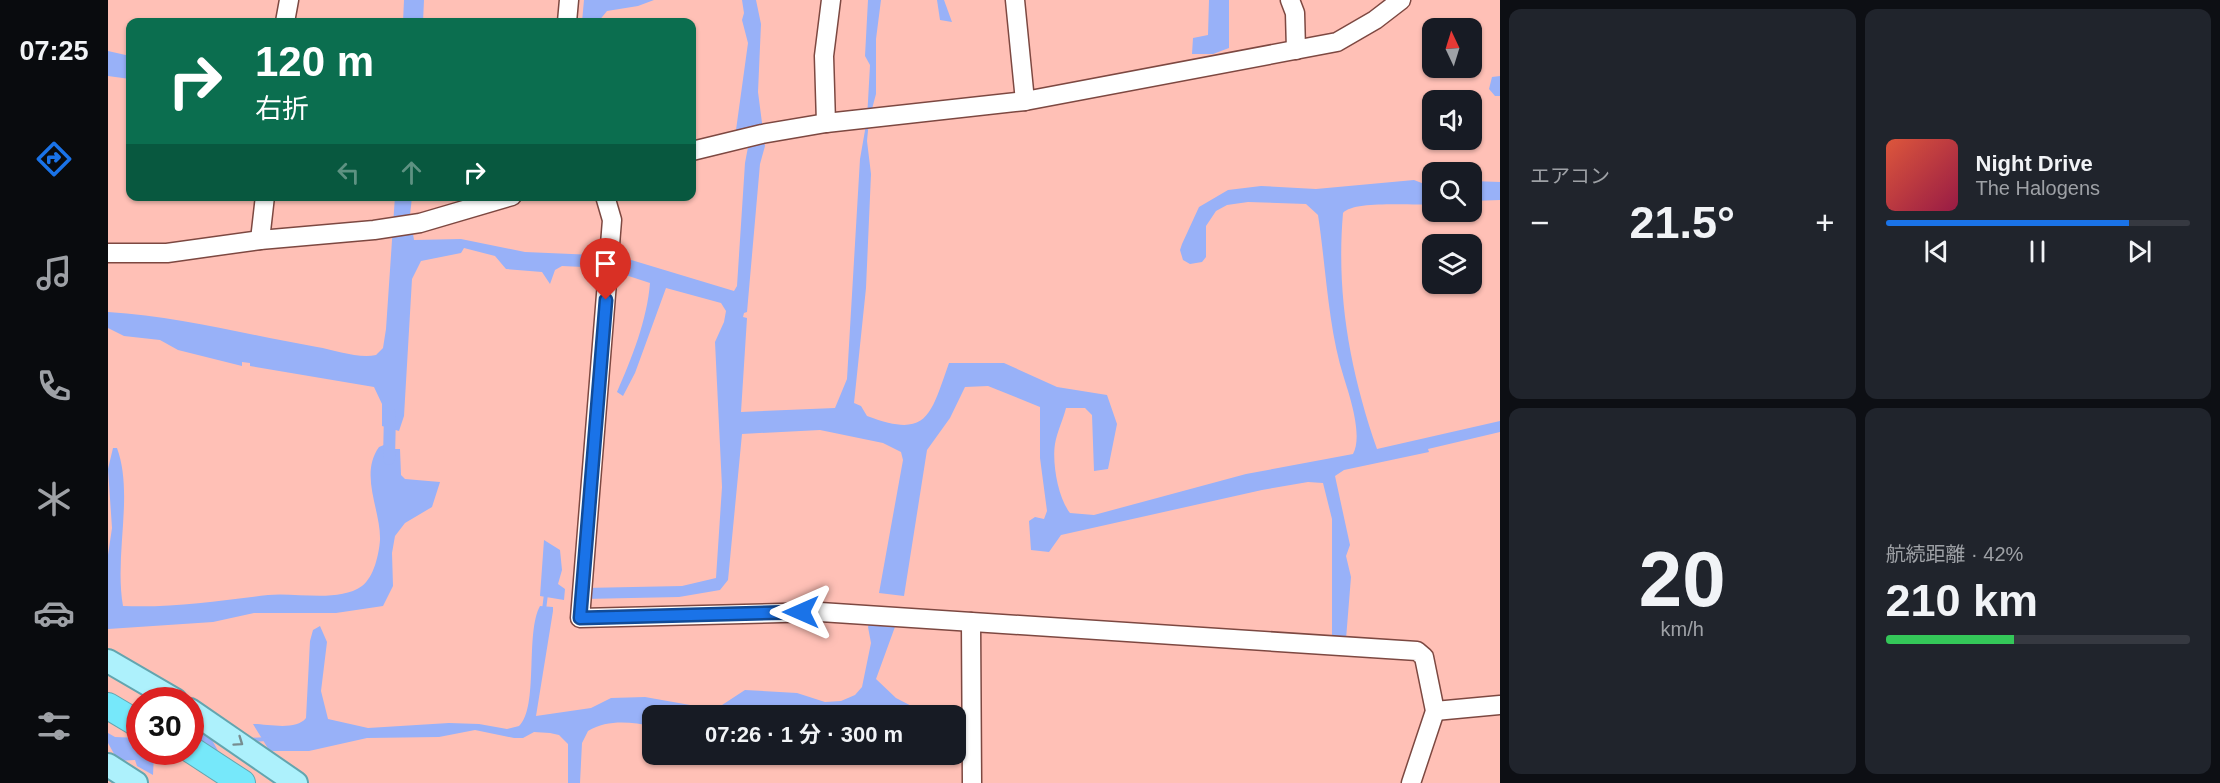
<!DOCTYPE html>
<html lang="ja">
<head>
<meta charset="utf-8">
<style>
	body { margin:0; font-family:Arial,"Noto Sans JP",sans-serif; background:#20242c; color:#f1f3f6; height:100vh; display:flex; flex-direction:column; font-size:22px; white-space:nowrap }
	* { box-sizing:border-box; margin:0 }
	p { font-size:20px; color:#9ea1a6 }
	.icon { flex:none; width:33px; height:33px; fill:none; stroke:currentColor; stroke-width:2; stroke-linecap:round; stroke-linejoin:round }
	.map { position:relative; flex:1; overflow:hidden }
	.drawer { display:flex; flex-direction:column; gap:9px; padding:9px; background:#0d0f14; width:720px }
	.drawer>* { flex:none }
	.guide { position:absolute; left:18px; top:18px; width:570px; height:183px; border-radius:12px; box-shadow:0 2px 4px #0004; background:#0b6e4f; color:#fff; overflow:hidden }
	.needle { width:39px; rotate:356deg }
	.buttons { position:absolute; left:1314px; top:18px; display:grid; gap:12px }
	.buttons a { display:grid; place-items:center; width:60px; height:60px; border-radius:12px; background:#171b24; box-shadow:0 2px 4px #0004; font-size:30px }
	.speed { position:absolute; left:18px; top:687px; display:flex; gap:12px; font-size:30px; font-weight:700; text-align:center }
	.speed>* { display:grid; place-content:center; width:78px; height:78px; border-radius:50%; background:#171b24; box-shadow:0 2px 4px #0004; line-height:1 }
	.speed .limit { border:9px solid #d22; background:#fff; color:#111 }
	.pin { position:absolute; display:grid; place-items:center; width:51px; height:51px; color:#fff; margin:-62px -26px; border-radius:50% 50% 50% 0; rotate:-45deg; box-shadow:0 0 6px #0007 }
	.pin .icon { rotate:45deg }
	.me { position:absolute; width:66px; margin:-33px; rotate:270deg; stroke-linejoin:round; filter:drop-shadow(0 0 4px #0008) }
	.turn { display:flex; align-items:center; gap:21px; height:126px; padding:0 30px; font-size:27px }
	.turn .icon { width:78px; height:78px; stroke-width:2.5 }
	.turn b { display:block; font-size:42px; line-height:51px }
	.lanes { display:flex; align-items:center; height:57px; padding:0 30px; background:#0003; justify-content:center; gap:30px; direction:ltr }
	.lanes .off { opacity:.35 }
	.big { font-size:45px; font-weight:700; line-height:1.1 }
	.drawer .card { flex:1; display:flex; flex-direction:column; justify-content:center; gap:9px; min-width:0; padding:0 21px; border-radius:12px; background:#20242c }
	.drawer .dial { align-items:center; gap:0 }
	.dial b { font-size:78px; line-height:1 }
	.song { display:flex; align-items:center; gap:18px }
	.cover { width:72px; height:72px; border-radius:9px; background:linear-gradient(135deg,hsl(10 70% 55%),hsl(340 70% 35%)) }
	.played { height:6px; border-radius:3px; background:linear-gradient(90deg,#1a73e8 80%,#363941 80%) }
	.keys { display:flex; justify-content:space-around; direction:ltr }
	.heat { display:flex; justify-content:space-between; align-items:center; font-size:33px; direction:ltr }
	.charge { height:9px; border-radius:4px; background:linear-gradient(90deg,#34c759 42%,#363941 0) }
	.drawer .tiles { flex:1; display:grid; gap:9px; grid-template-columns:repeat(2,1fr) }
	.trip { position:absolute; left:534px; top:705px; width:324px; height:60px; border-radius:12px; background:#171b24; box-shadow:0 2px 4px #0004; font-weight:700; line-height:60px; text-align:center }
	main { display:flex; flex:1; min-height:0 }
	.menu { display:flex; flex-direction:column; width:108px; justify-content:space-around; align-items:center; background:#090b0e; color:#9ea1a6 }
	.menu .icon { width:42px; height:42px }
	.menu .active { color:#1a73e8 }
	.menu b { font-size:27px; color:#f1f3f6 }
	.map>svg:first-child { display:block }
	.water { fill:#98b1f8 }
	.lines { fill:none; stroke-linecap:round; stroke-linejoin:round }
	.stream { stroke:#98b1f8; stroke-width:4 }
	.canal { stroke:#98b1f8; stroke-width:12 }
	.minor-casing { stroke:#7d4841; stroke-width:21 }
	.major-casing { stroke:#63a5af; stroke-width:26 }
	.highway-casing { stroke:#63a5af; stroke-width:28 }
	.minor { stroke:#fff; stroke-width:18 }
	.major { stroke:#adf1fc; stroke-width:22 }
	.highway { stroke:#76e8fa; stroke-width:26 }
	.oneway { stroke:#778d90 }
	.route-casing { stroke:#114b97; stroke-width:15 }
	.route { stroke:#1a73e8; stroke-width:10 }
</style>
</head>
<body>
<main>
<nav class="menu">
<b>07:25</b>
<svg class="icon active" aria-label="directions" viewBox="0 0 24 24"><path d="M12 3l9 9-9 9-9-9zM9 14v-3h6M13 9l2 2-2 2"/></svg>
<svg class="icon" aria-label="music" viewBox="0 0 24 24"><path d="M9 18V5l10-2v13"/><circle cx="6" cy="18" r="3"/><circle cx="16" cy="16" r="3"/></svg>
<svg class="icon" aria-label="phone" viewBox="0 0 24 24"><path d="M5 4h4l2 5-3 2q2 4 5 5l2-3 5 2v4C11 20 4 13 5 4z"/></svg>
<svg class="icon" aria-label="climate" viewBox="0 0 24 24"><path d="M12 3v18M4 7l16 10M4 17L20 7"/></svg>
<svg class="icon" aria-label="car" viewBox="0 0 24 24"><path d="M5 17H2v-5l4-1 3-4h7l3 4 3 1v5h-3M9 17h6M6 11h13"/><circle cx="7" cy="17" r="2"/><circle cx="17" cy="17" r="2"/></svg>
<svg class="icon" aria-label="filters" viewBox="0 0 24 24"><path d="M4 7h16M4 17h16"/><circle cx="9" cy="7" r="2"/><circle cx="15" cy="17" r="2"/></svg>
</nav>
<div class="map">
<svg width="1392" height="783" viewBox="0 0 1392 783">
	<rect width="100%" height="100%" fill="#ffc0b6"/>
	<g class="water">
		<polygon points="296,0 316,0 315,22 295,22"/>
		<polygon points="476,0 546,0 530,6 499,11 490,22 474,22"/>
		<path d="M 634,0 L 648,0 L 653,24 L 650,92 L 657,146 L 652,164 L 639,312 L 636,313 L 635,317 L 639,318 L 633,412 L 727,408 L 739,379 L 752,159 L 759,119 L 762,65 L 757,56 L 760,0 L 773,0 L 768,39 L 768,94 L 761,120 L 759,141 L 763,174 L 758,288 L 746,403 L 753,406 L 759,416 C 820,439 822,416 841,363 L 896,363 L 949,387 L 999,395 L 1009,424 L 1000,469 L 986,471 L 984,415 L 977,408 L 958,408 C 955,420 949,432 947,444 C 944,463 950,498 962,513 L 986,515 L 1138,474 L 1245,454 C 1255,436 1242,397 1236,378 C 1220,328 1218,267 1210,215 L 1198,204 L 1140,202 L 1119,205 L 1108,211 L 1098,226 L 1098,257 L 1094,262 L 1082,264 L 1075,260 L 1072,250 L 1074,244 L 1091,207 L 1120,190 L 1153,186 L 1208,189 L 1306,180 L 1324,187 L 1324,204 C 1306,206 1246,200 1235,213 C 1228,295 1242,371 1269,449 L 1392,421 L 1392,432 L 1320,449 L 1321,452 L 1236,470 L 1227,476 L 1242,545 L 1238,556 L 1243,577 L 1238,639 L 1226,640 L 1224,635 L 1224,519 L 1215,483 L 1200,482 L 1154,490 L 953,535 L 941,552 L 923,550 L 921,521 L 927,517 L 936,519 L 939,511 L 932,458 L 932,407 L 880,386 L 857,387 L 842,418 L 819,450 L 796,596 L 771,593 L 795,460 L 793,452 L 775,443 L 712,430 L 634,434 L 620,580 L 612,590 L 571,597 L 476,599 L 476,588 L 574,586 L 608,578 L 614,487 L 607,342 L 616,322 L 618,311 L 613,303 L 558,288 L 527,373 L 515,396 L 509,392 C 524,358 539,320 542,283 L 496,268 L 454,266 L 447,270 L 442,284 L 434,272 L 398,269 L 387,256 L 356,248 L 353,253 L 313,261 L 304,279 L 296,416 L 291,431 L 274,426 L 274,404 L 266,387 L 142,366 L 142,363 L 134,362 L 134,366 L 70,350 L 52,340 L 16,336 L 0,328 L 0,312 C 71,316 139,335 209,347 C 227,350 251,359 268,355 L 275,348 L 278,329 L 287,196 L 304,197 L 302,215 L 306,240 L 353,239 L 417,252 L 510,256 L 626,291 L 629,286 L 637,163 L 640,147 L 636,130 L 628,130 L 640,43 L 634,20 L 636,13 Z"/>
		<polygon points="829,0 836,0 844,22 832,20"/>
		<polygon points="1101,0 1121,0 1121,48 1105,54 1084,54 1085,38 1100,35"/>
		<polygon points="0,51 22,56 22,79 0,76"/>
		<polygon points="1392,76 1392,96 1387,96 1381,89 1384,77"/>
		<polygon points="1364,181 1392,182 1392,200 1364,201"/>
		<path d="M 283,442 L 287,449 L 292,449 L 293,475 L 297,479 L 332,482 L 324,507 L 297,523 L 287,536 L 284,553 L 285,586 L 275,606 L 228,613 L 146,613 L 105,622 L 0,629 L 0,555 L 4,528 L 0,469 L 5,448 L 9,448 C 26,495 6,554 15,606 C 64,608 111,601 160,595 C 188,592 230,603 254,586 C 266,577 271,554 272,540 C 273,510 251,475 271,447 Z"/>
		<polygon points="436,540 452,550 454,570 450,584 457,589 456,600 432,596"/>
		<path d="M 432,606 L 445,607 L 445,611 L 428,716 L 483,708 L 503,698 L 537,697 L 599,708 L 614,705 L 637,690 L 689,693 L 717,702 L 733,701 L 747,695 L 754,687 L 763,643 L 760,627 L 762,620 L 776,607 L 789,609 L 788,624 L 768,679 L 788,698 L 821,715 L 544,716 L 544,726 C 523,722 500,719 480,731 L 474,743 L 472,783 L 460,783 L 460,744 L 451,735 L 442,733 L 426,732 L 415,738 L 406,738 L 367,730 L 331,737 L 259,738 L 201,751 L 165,751 L 161,750 L 145,724 C 160,724 188,731 198,718 L 202,641 L 205,630 L 212,626 L 219,642 L 213,691 L 220,719 L 260,728 L 341,723 L 371,724 L 399,729 L 411,726 C 431,708 417,633 432,606 Z"/>
		<polygon points="93,725 96,726 113,756 83,750 83,727"/>
		<polygon points="0,733 7,737 31,738 32,752 63,752 46,753 45,775 29,766 27,760 10,761 0,743"/>
	</g>
	<g class="lines">
		<g class="stream">
			<polyline points="436,610 438,594"/>
			<polyline points="140,740 159,739"/>
		</g>
		<polyline class="canal" points="281,459 282,413"/>
		<defs>
			<g id="minor">
				<polyline points="907,0 917,101"/>
				<polyline points="1182,0 1187,13 1188,50"/>
				<polyline points="177,22 181,0"/>
				<polyline points="459,22 461,0"/>
				<polyline points="718,123 716,56 723,0"/>
				<polyline points="584,151 654,134 718,123 917,101 1229,42 1267,20 1293,0"/>
				<polyline points="497,196 504,220 472,618 712,612 1309,651 1316,657 1327,711 1303,783"/>
				<polyline points="152,240 157,196"/>
				<polyline points="0,253 59,253 152,240 266,230 312,223 404,196"/>
				<polyline points="863,622 864,783"/>
				<polyline points="1327,711 1392,705"/>
			</g>
			<g id="major">
				<polyline points="0,661 67,700"/>
				<polyline points="82,710 188,783"/>
				<polyline points="0,765 28,783"/>
			</g>
			<g id="highway">
				<polyline points="0,706 32,725"/>
				<polyline points="82,749 134,783"/>
			</g>
		</defs>
		<use href="#minor" class="minor-casing"/>
		<use href="#major" class="major-casing"/>
		<use href="#highway" class="highway-casing"/>
		<use href="#minor" class="minor"/>
		<use href="#major" class="major"/>
		<use href="#highway" class="highway"/>
	</g>
	<defs><path id="oneway-chevron" d="M-2-3.5L2.5 0L-2 3.5" fill="none" stroke-width="1.6" stroke-linecap="round" stroke-linejoin="round" transform="scale(1.5)"/></defs>
	<use class="oneway" href="#oneway-chevron" transform="translate(131 742) rotate(35)"/>
	<g class="lines">
		<defs>
			<polyline id="route" points="498,300 472,618 693,612"/>
		</defs>
		<use href="#route" class="route-casing"/>
		<use href="#route" class="route"/>
	</g>
</svg>
<div class="buttons">
<a><svg class="needle" viewBox="-14 -14 28 28"><path d="M0-13l5 13h-10z" fill="#e53935"/><path d="M0 13l5-13h-10z" fill="#9ea1a6"/></svg></a>
<a><svg class="icon" aria-label="sound" viewBox="0 0 24 24"><path d="M4 9h4l5-4v14l-5-4H4zM17 9q2 3 0 6"/></svg></a>
<a><svg class="icon" aria-label="search" viewBox="0 0 24 24"><circle cx="10" cy="10" r="6"/><path d="M15 15l6 6"/></svg></a>
<a><svg class="icon" aria-label="layers" viewBox="0 0 24 24"><path d="M12 4l9 5-9 5-9-5zM3 14l9 5 9-5"/></svg></a>
</div>
<div class="speed"><div class="limit">30</div></div>
<div class="pin" style="left:498px;top:300px;background:#d93025"><svg class="icon" aria-label="arrive" viewBox="0 0 24 24"><path d="M6 21V4h12l-3 4 3 4H6"/></svg></div>
<svg class="me" style="left:693px;top:612px" viewBox="-20 -20 40 40"><path d="M0-17L14 15 0 8-14 15z" fill="#1a73e8" stroke="#fff" stroke-width="4"/></svg>
<div class="trip">07:26 · 1 分 · 300 m</div>
<div class="guide">
<div class="turn"><svg class="icon" aria-label="right" viewBox="0 0 24 24"><path d="M7 20v-9h11M14 6l5 5-5 5"/></svg><div><b>120 m</b>右折</div></div>
<div class="lanes"><svg class="icon off" aria-label="left" viewBox="0 0 24 24"><path d="M17 20v-9H6M10 6l-5 5 5 5"/></svg><svg class="icon off" aria-label="ahead" viewBox="0 0 24 24"><path d="M12 20V5M6 11l6-6 6 6"/></svg><svg class="icon" aria-label="right" viewBox="0 0 24 24"><path d="M7 20v-9h11M14 6l5 5-5 5"/></svg></div>
</div>
</div>
<section class="drawer">
<div class="tiles">
<div class="card"><p>エアコン</p>
<div class="heat"><a>−</a><b class="big">21.5°</b><a>+</a></div>
</div>
<div class="card">
<div class="song"><i class="cover"></i><div><b>Night Drive</b><p>The Halogens</p></div></div>
<div class="played"></div>
<div class="keys"><svg class="icon" aria-label="previous" viewBox="0 0 24 24"><path d="M18 5L8 12l10 7zM5 5v14"/></svg><svg class="icon" aria-label="pause" viewBox="0 0 24 24"><path d="M8 5v14M16 5v14"/></svg><svg class="icon" aria-label="next" viewBox="0 0 24 24"><path d="M6 5l10 7-10 7zM19 5v14"/></svg></div>
</div>
<div class="card dial"><b>20</b><p>km/h</p></div>
<div class="card"><p>航続距離 · 42%</p><b class="big">210 km</b><div class="charge"></div></div>
</div>
</section>
</main>
</body>
</html>
